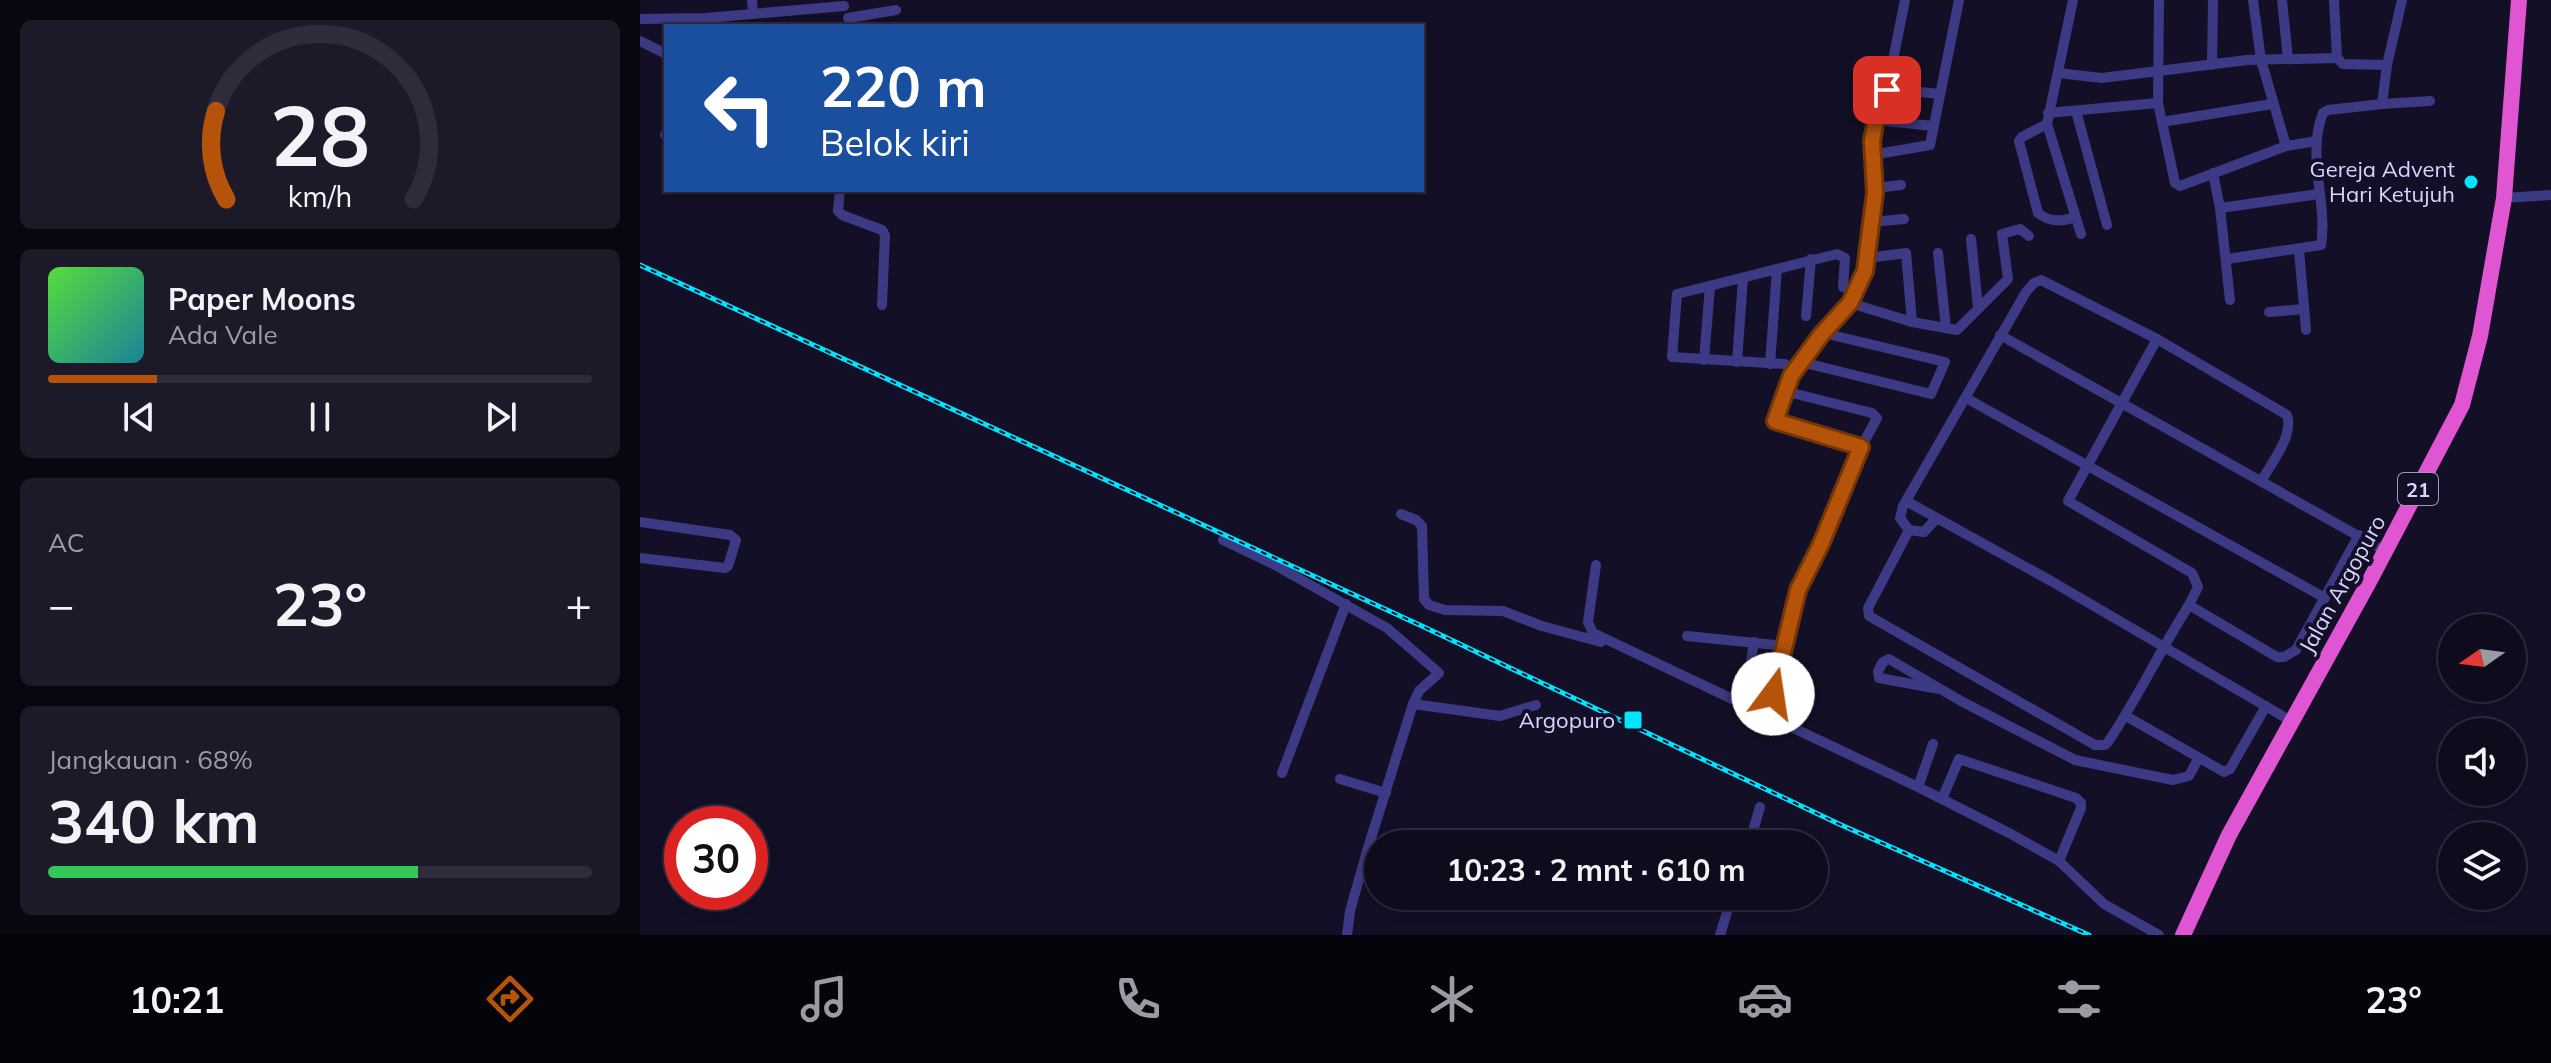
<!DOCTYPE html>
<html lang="id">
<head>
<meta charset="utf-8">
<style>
	body { margin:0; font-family:Mulish,sans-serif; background:#1c1929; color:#f1f3f6; height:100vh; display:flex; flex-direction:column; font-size:30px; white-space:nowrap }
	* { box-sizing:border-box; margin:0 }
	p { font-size:26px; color:#9b9ba3 }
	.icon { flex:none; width:44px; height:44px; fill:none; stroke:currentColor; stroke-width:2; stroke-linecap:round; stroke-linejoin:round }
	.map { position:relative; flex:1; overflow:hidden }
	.details { display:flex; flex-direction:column; gap:20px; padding:20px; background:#08060f; width:640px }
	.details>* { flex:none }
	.banner { position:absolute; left:24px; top:24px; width:760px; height:168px; border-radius:0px; box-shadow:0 4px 12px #0003,0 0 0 2px #2e2b3b; background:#1a4fa0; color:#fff; overflow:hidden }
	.needle { width:52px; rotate:256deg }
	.fabs { position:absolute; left:1798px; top:614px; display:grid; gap:16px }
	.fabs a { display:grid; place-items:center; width:88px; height:88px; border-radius:50%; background:#0e0b1c; box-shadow:0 4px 12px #0003,0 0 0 2px #2e2b3b; font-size:40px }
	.speed { position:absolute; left:24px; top:806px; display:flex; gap:16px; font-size:40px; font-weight:700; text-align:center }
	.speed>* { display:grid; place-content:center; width:104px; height:104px; border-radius:50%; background:#0e0b1c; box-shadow:0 4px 12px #0003,0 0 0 2px #2e2b3b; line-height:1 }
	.speed .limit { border:12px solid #d22; background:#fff; color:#111 }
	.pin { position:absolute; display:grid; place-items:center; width:68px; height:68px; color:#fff; margin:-34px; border-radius:16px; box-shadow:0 4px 12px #0006 }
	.me { position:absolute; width:88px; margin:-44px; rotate:14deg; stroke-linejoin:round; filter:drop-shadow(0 0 6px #0008) }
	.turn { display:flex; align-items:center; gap:28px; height:168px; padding:0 24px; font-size:36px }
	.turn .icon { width:104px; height:104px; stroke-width:2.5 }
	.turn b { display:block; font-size:56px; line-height:68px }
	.big { font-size:60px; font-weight:700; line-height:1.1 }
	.details .tile { flex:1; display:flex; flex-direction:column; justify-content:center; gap:12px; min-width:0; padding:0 28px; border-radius:12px; background:#1c1929 }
	.details .dial { align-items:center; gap:0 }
	.dial svg { height:208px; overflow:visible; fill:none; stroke:#2e2b3b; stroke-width:7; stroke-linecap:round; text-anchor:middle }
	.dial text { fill:#f1f3f6; stroke:none }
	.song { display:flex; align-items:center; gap:24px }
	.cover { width:96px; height:96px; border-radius:12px; background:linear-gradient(135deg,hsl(110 70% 55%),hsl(190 70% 35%)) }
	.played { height:8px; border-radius:4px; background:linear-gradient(90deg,#b45309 20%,#2e2b3b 20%) }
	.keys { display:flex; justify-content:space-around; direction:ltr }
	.heat { display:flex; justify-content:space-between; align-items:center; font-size:44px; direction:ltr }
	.charge { height:12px; border-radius:6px; background:linear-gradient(90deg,#34c759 68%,#2e2b3b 0) }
	.trip { position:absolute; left:724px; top:830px; width:464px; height:80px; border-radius:40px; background:#0e0b1c; box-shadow:0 4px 12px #0003,0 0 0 2px #2e2b3b; font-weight:700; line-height:80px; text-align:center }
	.dock { display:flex; height:128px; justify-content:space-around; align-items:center; background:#06040b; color:#9b9ba3 }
	.dock .icon { width:56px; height:56px }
	.dock .on { color:#b45309 }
	.dock b { font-size:36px; color:#f1f3f6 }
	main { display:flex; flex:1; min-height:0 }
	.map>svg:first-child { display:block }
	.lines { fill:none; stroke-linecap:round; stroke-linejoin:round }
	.minor { stroke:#3d3a85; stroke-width:10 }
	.trunk { stroke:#e055d1; stroke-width:16 }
	.rail-casing { stroke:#00e5ff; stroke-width:5 }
	.rail { stroke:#130f26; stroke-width:2; stroke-dasharray:6; stroke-linecap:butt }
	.route-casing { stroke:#753606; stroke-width:20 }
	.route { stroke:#b45309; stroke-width:14 }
	.poi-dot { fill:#00e5ff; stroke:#130f26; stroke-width:3 }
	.labels { text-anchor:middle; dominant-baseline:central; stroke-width:8; stroke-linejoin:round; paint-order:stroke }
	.shield { fill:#130f26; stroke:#9e99be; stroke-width:2 }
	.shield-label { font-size:20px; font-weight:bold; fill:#d9d4ff }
	.poi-label { font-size:22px; fill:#d9d4ff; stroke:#130f26; text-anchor:end }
	.street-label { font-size:22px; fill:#d9d4ff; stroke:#130f26 }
</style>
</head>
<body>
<main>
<section class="details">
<div class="tile dial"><svg viewBox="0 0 100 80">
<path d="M14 69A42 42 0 1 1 86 69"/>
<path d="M14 69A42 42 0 0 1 10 35" stroke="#b45309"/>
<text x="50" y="56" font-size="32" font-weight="700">28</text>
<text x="50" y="72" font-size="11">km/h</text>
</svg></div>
<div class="tile">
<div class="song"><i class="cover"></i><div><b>Paper Moons</b><p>Ada Vale</p></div></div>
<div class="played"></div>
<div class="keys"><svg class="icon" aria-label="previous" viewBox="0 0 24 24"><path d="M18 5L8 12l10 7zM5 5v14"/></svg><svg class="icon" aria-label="pause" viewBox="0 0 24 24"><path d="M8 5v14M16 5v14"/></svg><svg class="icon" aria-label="next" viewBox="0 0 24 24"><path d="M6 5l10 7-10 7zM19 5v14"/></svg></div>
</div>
<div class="tile"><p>AC</p>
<div class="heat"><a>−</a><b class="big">23°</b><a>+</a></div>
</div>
<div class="tile"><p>Jangkauan · 68%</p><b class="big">340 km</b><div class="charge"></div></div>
</section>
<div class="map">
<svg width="1911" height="935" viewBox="0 0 1911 935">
	<rect width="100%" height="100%" fill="#130f26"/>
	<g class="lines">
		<g class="minor">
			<polyline points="112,0 113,13"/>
			<polyline points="1433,0 1407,124 1441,234"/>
			<polyline points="1613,0 1621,60 1646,146"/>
			<polyline points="1642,0 1648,59"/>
			<polyline points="1694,0 1697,58 1703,64 1747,65"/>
			<polyline points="208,18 256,10"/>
			<polyline points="0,19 66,18 204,6"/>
			<polyline points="0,41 26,54"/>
			<polyline points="1572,65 1573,0"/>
			<polyline points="1418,73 1462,78 1607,60 1697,58"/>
			<polyline points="1247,90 1265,0"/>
			<polyline points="1518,103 1535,183 1540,186 1646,146 1677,141"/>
			<polyline points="1742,104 1790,101"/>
			<polyline points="1436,111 1467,225"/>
			<polyline points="1408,113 1518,103 1519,0"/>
			<polyline points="1236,120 1293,126"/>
			<polyline points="1522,122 1632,104"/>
			<path d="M 1407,124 L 1382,137 L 1379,141 L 1398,213 C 1409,222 1422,222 1435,217"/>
			<polyline points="25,135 26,135"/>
			<polyline points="1232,155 1290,145 1319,0"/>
			<polyline points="1573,173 1580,208 1590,300"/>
			<polyline points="1235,188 1261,185"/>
			<polyline points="200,190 198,211 202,215 242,230 245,235 242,305"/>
			<polyline points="1864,198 1911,195"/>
			<polyline points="1580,208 1679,194"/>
			<polyline points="1231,222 1264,219"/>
			<polyline points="1331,239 1338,307"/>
			<polyline points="1659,250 1666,330"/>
			<polyline points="1298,253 1306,328"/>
			<polyline points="1227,258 1266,253 1272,322"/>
			<path d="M 1587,259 L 1681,245 C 1688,203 1666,155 1683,113 L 1688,110 L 1742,104 L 1747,65 L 1762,0"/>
			<polyline points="1210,303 1219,288 1227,265 1235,188 1232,141 1244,92 1250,89 1300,94"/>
			<polyline points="1629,312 1664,309"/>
			<polyline points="1166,316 1171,259"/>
			<polyline points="1360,335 1745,551"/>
			<polyline points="1517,339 1428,501 1552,573 1558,587 1549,605 1637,657 1644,657 1656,650 1719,535"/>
			<polyline points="1064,360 1070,286"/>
			<polyline points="1097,362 1103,278"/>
			<polyline points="1161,362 1291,394 1305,362 1183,333"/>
			<polyline points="1130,364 1137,269"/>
			<polyline points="1155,370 1145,364 1032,357 1037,294 1197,254 1205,258 1203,287"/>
			<polyline points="1148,386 1135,421 1221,447"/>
			<polyline points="1326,398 1685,598"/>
			<polyline points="1266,501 1411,581 1651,721"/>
			<polyline points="761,514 776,520 782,526 784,599 789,605 805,610 863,611 902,626 961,642"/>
			<path d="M 1295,520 L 1284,532 L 1269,530 L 1228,608 L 1229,616 L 1455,745 L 1465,745 L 1468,742 C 1498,698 1520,650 1549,605"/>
			<polyline points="0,522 90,535 96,540 88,566 85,568 0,558"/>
			<path d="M 1269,530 L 1260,518 L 1263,506 L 1386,292 L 1394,283 L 1401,280 L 1517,339 L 1647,415 C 1654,435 1632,462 1622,480"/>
			<polyline points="583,540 633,564 747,628 799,673 779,691 773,704 727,851 710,911 707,935"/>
			<polyline points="956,565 948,622 953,633 1278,787 1371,834 1419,861 1464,904 1519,935"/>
			<polyline points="1047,636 1145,646"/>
			<polyline points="1299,689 1239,678 1238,671 1243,662 1249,659 1321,701 1435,760 1533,780 1549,776 1558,759"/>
			<polyline points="773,704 860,716 896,705"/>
			<polyline points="1104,706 1114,642"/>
			<polyline points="1486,716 1584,772 1590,769 1626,706"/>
			<path d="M 1126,717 L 1158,590 L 1181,544 L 1218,453 L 1237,418 L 1232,413 L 1152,393 L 1148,386 C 1156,357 1189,325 1210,303 L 1272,322 L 1317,330 L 1368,279 L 1362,234 L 1380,229 L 1389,236"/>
			<polyline points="642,773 706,604"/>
			<polyline points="700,779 746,793"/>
			<polyline points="1278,787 1293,744"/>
			<polyline points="1302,799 1319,759 1436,798 1441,803 1441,808 1419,861"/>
			<polyline points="1109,844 1120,807"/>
			<polyline points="1080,935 1092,896"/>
		</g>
		<polyline class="trunk" points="1543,935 1589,835 1730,580 1822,405 1840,336 1864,198 1879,0"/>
		<defs>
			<polyline id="rail" points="0,265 784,627 1199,824 1449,935"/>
		</defs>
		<use href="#rail" class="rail-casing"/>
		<use href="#rail" class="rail"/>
	</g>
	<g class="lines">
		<defs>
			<polyline id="route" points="1133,694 1158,590 1181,544 1221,447 1135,421 1151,376 1181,335 1210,303 1225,271 1235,193 1232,141 1236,120 1247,90"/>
		</defs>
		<use href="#route" class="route-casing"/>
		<use href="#route" class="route"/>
	</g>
	<g class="poi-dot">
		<circle cx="1831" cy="182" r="8"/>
		<rect x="983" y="710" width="20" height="20" rx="4"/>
	</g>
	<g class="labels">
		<rect class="shield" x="1758" y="473" width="40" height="32" rx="6"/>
		<g class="shield-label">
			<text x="1778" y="489">21</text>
		</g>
		<g class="poi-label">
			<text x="1815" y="169">Gereja Advent<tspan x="1815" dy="25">Hari Ketujuh</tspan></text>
			<text x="975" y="720">Argopuro</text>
		</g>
		<g class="street-label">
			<text transform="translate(1702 584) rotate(-61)">Jalan Argopuro</text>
		</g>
	</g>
</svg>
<div class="fabs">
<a><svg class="needle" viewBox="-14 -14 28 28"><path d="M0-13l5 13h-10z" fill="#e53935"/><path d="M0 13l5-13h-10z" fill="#9b9ba3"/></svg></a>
<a><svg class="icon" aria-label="sound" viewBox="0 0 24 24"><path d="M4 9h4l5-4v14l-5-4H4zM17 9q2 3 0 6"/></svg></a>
<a><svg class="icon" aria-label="layers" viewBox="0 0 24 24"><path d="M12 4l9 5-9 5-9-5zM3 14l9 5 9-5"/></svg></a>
</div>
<div class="speed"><div class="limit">30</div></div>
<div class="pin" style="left:1247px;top:90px;background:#d93025"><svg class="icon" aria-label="arrive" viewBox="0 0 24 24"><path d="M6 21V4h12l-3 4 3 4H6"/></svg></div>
<svg class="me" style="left:1133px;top:694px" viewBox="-20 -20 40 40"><circle r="19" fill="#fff"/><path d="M0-13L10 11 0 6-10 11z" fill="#b45309"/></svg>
<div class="trip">10:23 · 2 mnt · 610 m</div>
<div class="banner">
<div class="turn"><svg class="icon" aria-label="left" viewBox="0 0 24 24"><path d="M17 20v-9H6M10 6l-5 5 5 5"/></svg><div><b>220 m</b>Belok kiri</div></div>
</div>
</div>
</main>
<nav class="dock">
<b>10:21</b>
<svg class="icon on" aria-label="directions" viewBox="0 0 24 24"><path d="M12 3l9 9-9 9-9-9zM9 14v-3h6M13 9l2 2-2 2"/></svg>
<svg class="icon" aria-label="music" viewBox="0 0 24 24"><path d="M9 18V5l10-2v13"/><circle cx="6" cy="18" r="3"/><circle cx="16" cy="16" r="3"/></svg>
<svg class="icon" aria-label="phone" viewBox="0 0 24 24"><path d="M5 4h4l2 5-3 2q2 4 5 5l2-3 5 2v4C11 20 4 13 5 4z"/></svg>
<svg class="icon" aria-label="climate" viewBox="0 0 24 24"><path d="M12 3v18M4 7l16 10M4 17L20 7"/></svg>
<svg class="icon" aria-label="car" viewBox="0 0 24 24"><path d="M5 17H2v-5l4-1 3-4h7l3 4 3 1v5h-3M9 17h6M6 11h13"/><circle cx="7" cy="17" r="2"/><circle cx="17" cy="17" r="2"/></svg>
<svg class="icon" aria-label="filters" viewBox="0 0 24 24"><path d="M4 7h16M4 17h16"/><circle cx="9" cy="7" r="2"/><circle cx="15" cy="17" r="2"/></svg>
<b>23°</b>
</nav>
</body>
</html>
